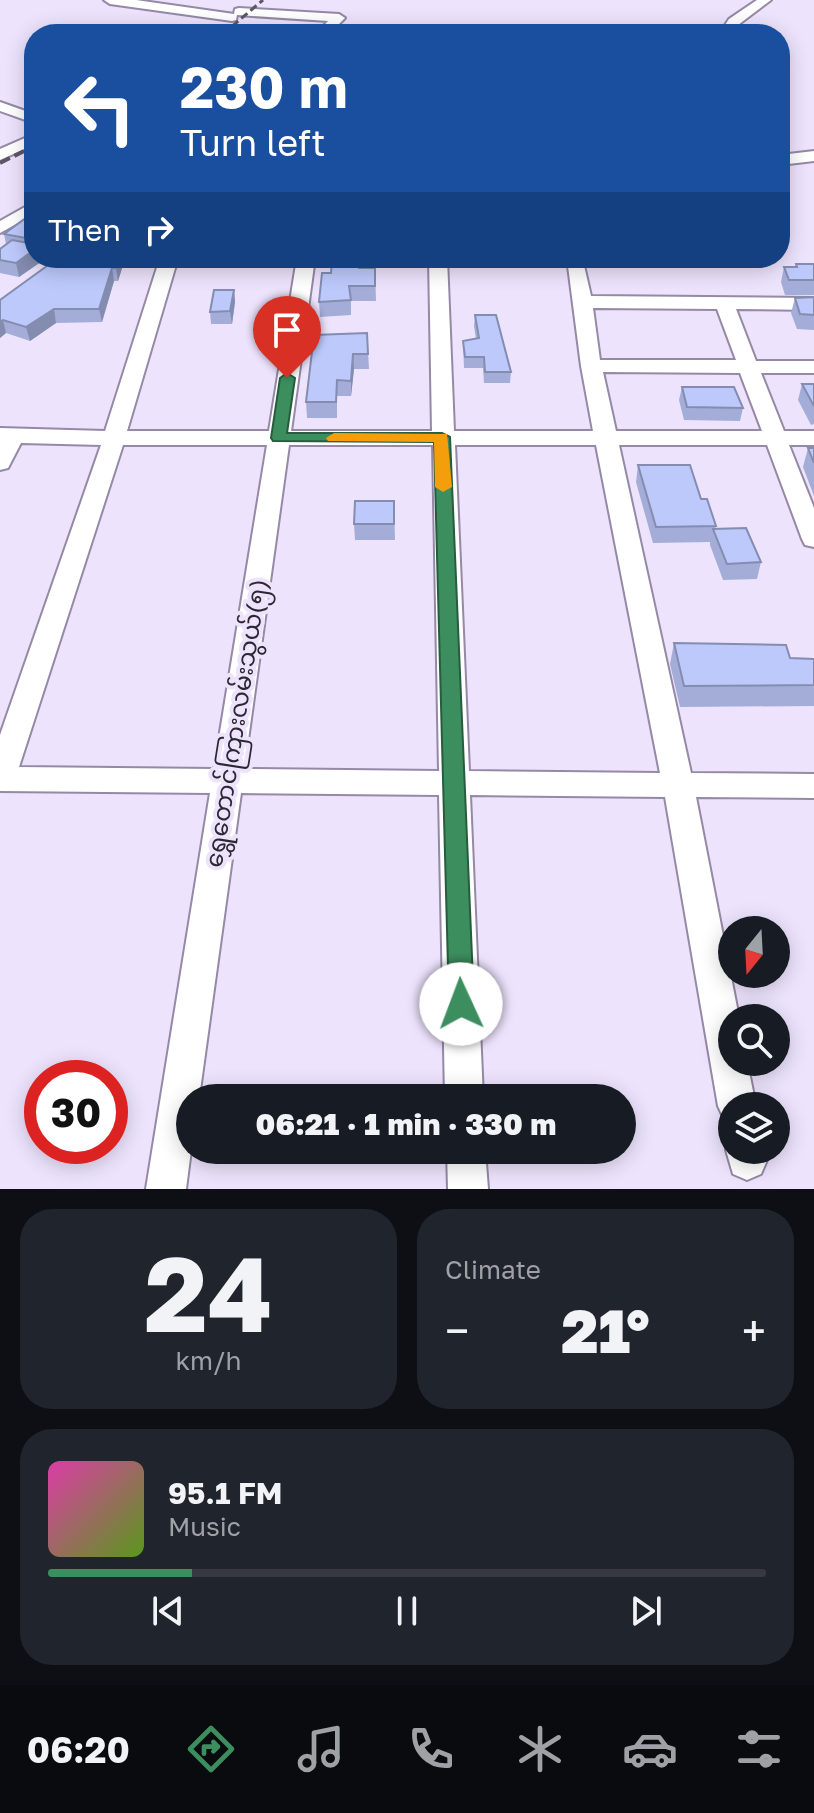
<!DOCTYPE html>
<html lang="en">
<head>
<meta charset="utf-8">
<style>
	body { margin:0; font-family:"Golos Text","Noto Sans Myanmar",sans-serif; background:#20242c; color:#f1f3f6; height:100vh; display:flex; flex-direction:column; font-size:30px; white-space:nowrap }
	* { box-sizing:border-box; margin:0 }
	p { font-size:26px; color:#9ea1a6 }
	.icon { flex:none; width:44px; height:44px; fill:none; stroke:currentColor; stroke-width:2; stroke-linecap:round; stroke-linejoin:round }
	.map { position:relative; height:1189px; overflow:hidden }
	.details { display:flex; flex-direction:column; gap:20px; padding:20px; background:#0d0f14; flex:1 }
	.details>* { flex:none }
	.banner { position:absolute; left:24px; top:24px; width:766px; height:244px; border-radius:32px; box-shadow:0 4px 20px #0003; background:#1a4fa0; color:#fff; overflow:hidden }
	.needle { width:52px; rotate:198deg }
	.buttons { position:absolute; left:718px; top:916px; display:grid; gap:16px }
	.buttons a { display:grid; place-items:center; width:72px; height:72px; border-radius:50%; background:#171b24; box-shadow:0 4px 20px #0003; font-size:40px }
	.speed { position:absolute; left:24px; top:1060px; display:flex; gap:16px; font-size:40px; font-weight:700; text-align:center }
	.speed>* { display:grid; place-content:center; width:104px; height:104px; border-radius:50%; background:#171b24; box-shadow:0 4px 20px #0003; line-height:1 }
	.speed .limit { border:12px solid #d22; background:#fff; color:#111 }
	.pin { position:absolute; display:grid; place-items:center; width:68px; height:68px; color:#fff; margin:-82px -34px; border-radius:50% 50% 50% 0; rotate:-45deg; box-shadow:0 0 8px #0007 }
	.pin .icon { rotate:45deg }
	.me { position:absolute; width:88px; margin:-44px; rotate:358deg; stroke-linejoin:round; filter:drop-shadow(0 0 6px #0008) }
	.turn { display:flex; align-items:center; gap:28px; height:168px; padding:0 24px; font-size:36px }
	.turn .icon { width:104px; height:104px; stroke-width:2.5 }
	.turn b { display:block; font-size:56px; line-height:68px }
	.then { display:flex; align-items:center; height:76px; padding:0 24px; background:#0003; gap:16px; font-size:30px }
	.big { font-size:60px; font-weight:800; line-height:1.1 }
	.details .widget { flex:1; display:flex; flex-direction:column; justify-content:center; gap:12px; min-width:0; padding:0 28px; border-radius:32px; background:#20242c }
	.details .dial { align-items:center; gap:0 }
	.dial b { font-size:104px; line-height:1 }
	.song { display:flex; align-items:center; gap:24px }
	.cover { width:96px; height:96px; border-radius:12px; background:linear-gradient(135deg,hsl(320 70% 55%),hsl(90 70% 35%)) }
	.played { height:8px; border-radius:4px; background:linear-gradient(90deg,#3c8e5f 20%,#363941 20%) }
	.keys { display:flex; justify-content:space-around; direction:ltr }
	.heat { display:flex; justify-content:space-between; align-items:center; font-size:44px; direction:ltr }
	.details .tiles { flex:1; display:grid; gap:20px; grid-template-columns:1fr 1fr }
	.widget:last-child { grid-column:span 2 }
	.trip { position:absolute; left:176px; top:1084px; width:460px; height:80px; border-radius:40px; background:#171b24; box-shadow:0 4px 20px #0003; font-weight:800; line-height:80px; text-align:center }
	.menu { display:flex; height:128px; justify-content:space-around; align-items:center; background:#090b0e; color:#9ea1a6 }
	.menu .icon { width:56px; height:56px }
	.menu .active { color:#3c8e5f }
	.menu b { font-size:36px; color:#f1f3f6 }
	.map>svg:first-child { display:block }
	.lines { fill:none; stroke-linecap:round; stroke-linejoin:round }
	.minor-casing { stroke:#9589a6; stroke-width:4 }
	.minor { fill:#fff; fill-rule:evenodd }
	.rail-far1 { stroke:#5c5666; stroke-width:3; stroke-dasharray:8 4; stroke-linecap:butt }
	.rail { stroke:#5c5666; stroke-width:4; stroke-dasharray:11 5; stroke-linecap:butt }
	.wall { fill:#a3add8 }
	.shaded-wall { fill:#848db0 }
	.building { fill:#bdc9fb; stroke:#848db0; stroke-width:2 }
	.route { fill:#3c8e5f; stroke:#275c3e; stroke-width:2 }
	.slow { fill:#f59e0b }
	.labels { text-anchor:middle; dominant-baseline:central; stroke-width:8; stroke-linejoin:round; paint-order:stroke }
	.street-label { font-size:24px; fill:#2c2733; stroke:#ede3fd }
</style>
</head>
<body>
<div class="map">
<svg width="814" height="1189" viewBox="0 0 814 1189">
	<rect width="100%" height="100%" fill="#ede3fd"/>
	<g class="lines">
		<defs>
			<g id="minor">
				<polygon points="104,0 136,0 234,14 235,9 239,8 339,14 345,18 329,34 316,34 328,21 237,15 236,20 232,21 110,4"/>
				<polygon points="757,0 771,0 738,25 731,34 719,34 729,19"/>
				<polygon points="0,102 34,114 34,123 0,111"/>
				<polygon points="34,134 34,145 0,160 0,149"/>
				<polygon points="814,151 814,161 780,165 780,155"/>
				<polygon points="34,202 34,214 0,233 0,221"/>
				<path d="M 160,258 L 178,258 L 127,431 L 269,431 L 297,258 L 315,258 L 291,431 L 432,431 L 429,258 L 447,258 L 454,431 L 593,431 L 581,366 L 568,266 L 561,258 L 580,258 L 583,261 L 591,296 L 814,298 L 814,310 L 736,309 L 756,361 L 814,361 L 814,373 L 761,373 L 784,431 L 814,431 L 814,445 L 789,445 L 814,508 L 814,547 L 805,545 L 802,539 L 767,445 L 619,445 L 691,773 L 814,774 L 814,798 L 696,797 L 739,1018 L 732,1018 L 732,1062 L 747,1062 L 756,1106 L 732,1106 L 732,1123 L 724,1119 L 718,1106 L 665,797 L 470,795 L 483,1098 L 445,1098 L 439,795 L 241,793 L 199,1098 L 190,1098 L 191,1150 L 186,1189 L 146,1189 L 210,793 L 0,791 L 0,735 L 101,445 L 21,443 L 8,468 L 0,470 L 0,428 L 105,431 ZM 593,308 L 717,309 L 736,360 L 600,360 ZM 603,372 L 740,373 L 762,431 L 616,431 ZM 123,445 L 267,445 L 214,769 L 19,767 ZM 289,445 L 433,445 L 439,771 L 244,769 ZM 455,445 L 596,445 L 660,773 L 469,771 Z"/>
				<polygon points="731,1136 732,1150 764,1150 767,1160 761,1174 747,1180 733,1174 726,1150"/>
				<polygon points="447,1150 485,1150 488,1189 448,1189"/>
			</g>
		</defs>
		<use href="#minor" class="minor-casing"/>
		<use href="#minor" class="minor"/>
		<polyline class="rail-far1" points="223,34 263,0"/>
		<polyline class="rail" points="0,163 34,146"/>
	</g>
	<g class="wall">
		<polygon points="34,212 34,258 45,258 45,259 19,277 0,273 0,249 6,244 4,234"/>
		<polygon points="191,258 226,258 225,262 191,262"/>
		<polygon points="124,262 118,281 114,281 102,322 56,323 30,341 6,333 0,338 0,300"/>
		<polygon points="796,264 814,264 814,295 785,295 781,282 784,267 795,267"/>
		<polygon points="359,268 375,268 376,301 351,301 351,315 320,317 319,302 331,273"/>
		<polygon points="234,290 235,302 232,324 211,324 210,312"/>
		<polygon points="814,297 814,330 797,329 791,313 795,298"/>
		<polygon points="475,315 511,372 510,383 484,383 483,368 464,368 463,341 476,339 474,326"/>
		<polygon points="367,333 369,369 354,369 351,396 337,396 337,418 307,418 306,402"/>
		<polygon points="802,384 814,384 814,424 811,425 798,400"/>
		<polygon points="682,387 743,408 740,421 684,420 679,400"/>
		<polygon points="808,448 814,448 814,496 803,467"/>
		<polygon points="638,465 701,499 716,526 715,529 761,562 757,579 723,580 710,545 710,542 653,543 636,482"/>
		<polygon points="394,501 395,540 355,540 354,524"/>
		<polygon points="674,643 790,658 814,659 814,706 680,707 670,664"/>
	</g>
	<g class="shaded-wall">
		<polygon points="34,237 34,258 45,258 45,259 19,277 16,263 34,250 31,239"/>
		<polygon points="119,258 126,258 124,262 118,281 116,268"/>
		<polygon points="112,268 114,281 102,322 99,309"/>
		<polygon points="234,290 235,302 232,324 230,311"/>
		<polygon points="54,309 56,323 30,341 26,327"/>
		<polygon points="3,320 6,333 0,338 0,322"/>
		<polygon points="353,354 354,369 351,396 351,381"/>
	</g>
	<g class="building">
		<polygon points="34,212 34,237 31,239 4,234"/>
		<polygon points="12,240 34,244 34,250 16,263 0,260 0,249"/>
		<polygon points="58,258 119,258 116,268 112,268 99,309 54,309 26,327 3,320 0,322 0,300"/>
		<polygon points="332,258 359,258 359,268 375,268 375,286 349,286 351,300 319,302 322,273 331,273"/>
		<polygon points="796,264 814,264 814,280 789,280 784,267 797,267"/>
		<polygon points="214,290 234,290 230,311 210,312"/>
		<polygon points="814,297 814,315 800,314 795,298"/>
		<polygon points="475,315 496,315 511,372 485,372 484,357 465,357 463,341 479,338"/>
		<polygon points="367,333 368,354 353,354 351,381 337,380 336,402 306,402 314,335"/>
		<polygon points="802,384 814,384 814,406"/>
		<polygon points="682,387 734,387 743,408 687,407"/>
		<polygon points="808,448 814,448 814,463"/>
		<polygon points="638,465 690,465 701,499 707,499 716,526 656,527"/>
		<polygon points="355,501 394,501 394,524 354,524"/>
		<polygon points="746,528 761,562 727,564 713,529"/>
		<polygon points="674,643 786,645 790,658 814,659 814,685 684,686"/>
	</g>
	<polygon class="route" points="287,373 295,378 287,433 442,433 450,437 474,1004 470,1012 461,1015 452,1012 449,1004 434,442 273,441 271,438 280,378"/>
	<polygon class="slow" points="334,433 447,434 452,487 443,492 435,487 434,442 328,441 326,438"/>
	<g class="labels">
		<g class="street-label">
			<text transform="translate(235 723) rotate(-81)">ရွှေတောင်ကြားလမ်းသွယ်(၅)</text>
		</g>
	</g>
</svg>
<div class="buttons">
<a><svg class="needle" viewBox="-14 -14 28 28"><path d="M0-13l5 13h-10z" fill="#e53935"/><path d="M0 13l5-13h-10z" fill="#9ea1a6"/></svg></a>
<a><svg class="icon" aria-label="search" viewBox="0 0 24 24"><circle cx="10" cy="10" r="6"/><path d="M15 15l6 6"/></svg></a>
<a><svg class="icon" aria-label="layers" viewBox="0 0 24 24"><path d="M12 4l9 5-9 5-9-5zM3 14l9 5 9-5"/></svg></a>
</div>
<div class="speed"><div class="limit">30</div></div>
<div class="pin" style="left:287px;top:378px;background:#d93025"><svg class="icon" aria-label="arrive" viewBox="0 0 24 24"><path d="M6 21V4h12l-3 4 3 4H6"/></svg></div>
<svg class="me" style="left:461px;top:1004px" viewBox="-20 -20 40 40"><circle r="19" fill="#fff"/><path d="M0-13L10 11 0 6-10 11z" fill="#3c8e5f"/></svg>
<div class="trip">06:21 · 1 min · 330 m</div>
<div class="banner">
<div class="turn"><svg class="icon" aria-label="left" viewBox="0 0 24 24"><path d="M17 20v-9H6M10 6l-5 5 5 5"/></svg><div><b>230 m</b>Turn left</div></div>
<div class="then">Then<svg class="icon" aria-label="right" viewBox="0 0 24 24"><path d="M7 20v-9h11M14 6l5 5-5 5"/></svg></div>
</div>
</div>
<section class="details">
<div class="tiles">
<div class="widget dial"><b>24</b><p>km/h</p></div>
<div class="widget"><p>Climate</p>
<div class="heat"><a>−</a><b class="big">21°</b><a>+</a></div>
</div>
<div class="widget">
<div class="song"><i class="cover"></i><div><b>95.1 FM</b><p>Music</p></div></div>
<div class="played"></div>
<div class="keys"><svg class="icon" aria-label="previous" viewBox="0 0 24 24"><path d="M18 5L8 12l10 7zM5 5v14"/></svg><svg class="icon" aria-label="pause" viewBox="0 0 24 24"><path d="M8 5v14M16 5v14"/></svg><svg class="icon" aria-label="next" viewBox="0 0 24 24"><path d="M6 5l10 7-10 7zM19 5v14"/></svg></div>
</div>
</div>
</section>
<nav class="menu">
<b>06:20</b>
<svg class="icon active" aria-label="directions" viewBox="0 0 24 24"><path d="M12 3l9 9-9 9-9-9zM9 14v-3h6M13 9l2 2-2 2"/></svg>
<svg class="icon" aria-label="music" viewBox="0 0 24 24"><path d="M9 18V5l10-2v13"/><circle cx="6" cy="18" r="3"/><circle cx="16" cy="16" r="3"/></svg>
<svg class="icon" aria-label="phone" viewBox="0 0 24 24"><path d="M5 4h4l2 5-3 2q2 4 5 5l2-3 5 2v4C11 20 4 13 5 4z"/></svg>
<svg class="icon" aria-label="climate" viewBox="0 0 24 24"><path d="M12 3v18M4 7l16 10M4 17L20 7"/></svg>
<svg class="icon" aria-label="car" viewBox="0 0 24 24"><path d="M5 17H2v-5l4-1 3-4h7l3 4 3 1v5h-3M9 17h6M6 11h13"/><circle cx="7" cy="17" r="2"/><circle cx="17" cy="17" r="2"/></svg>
<svg class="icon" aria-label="filters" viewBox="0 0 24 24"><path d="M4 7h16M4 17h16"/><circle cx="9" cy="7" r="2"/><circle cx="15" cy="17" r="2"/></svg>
</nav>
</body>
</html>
